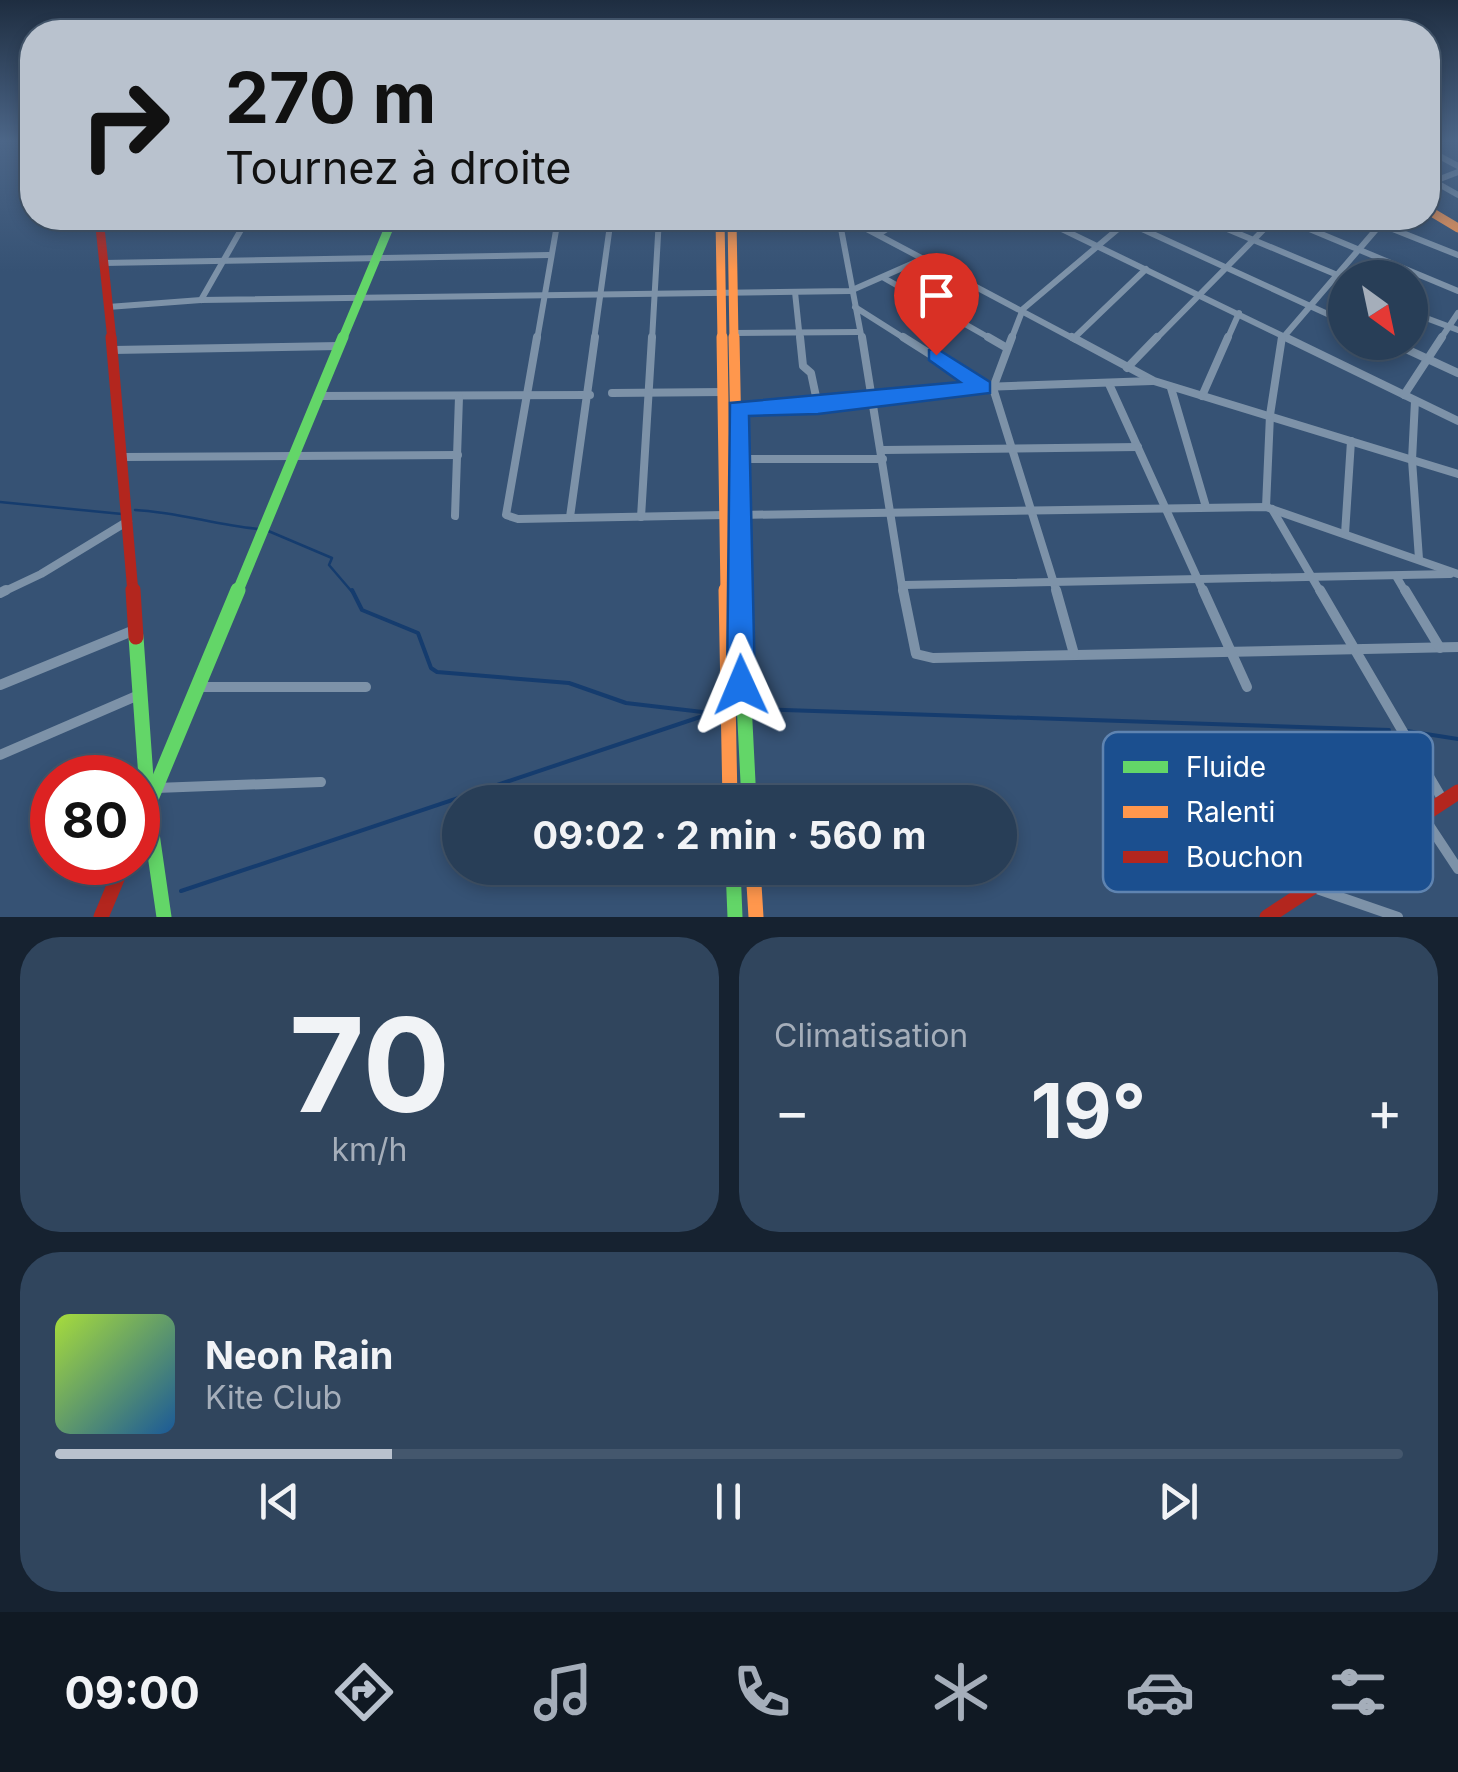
<!DOCTYPE html>
<html lang="fr">
<head>
<meta charset="utf-8">
<style>
	body { margin:0; font-family:Inter,sans-serif; background:#30455d; color:#f1f3f6; height:100vh; display:flex; flex-direction:column; font-size:38px; white-space:nowrap }
	* { box-sizing:border-box; margin:0 }
	p { font-size:32px; color:#a5aeba }
	.icon { flex:none; width:55px; height:55px; fill:none; stroke:currentColor; stroke-width:2; stroke-linecap:round; stroke-linejoin:round }
	.map { position:relative; height:917px; overflow:hidden }
	.drawer { display:flex; flex-direction:column; gap:20px; padding:20px; background:#162230; flex:1 }
	.drawer>* { flex:none }
	.top-card { position:absolute; left:20px; top:20px; width:1420px; height:210px; border-radius:40px; box-shadow:0 5px 15px #0003,0 0 0 2px #44576d; background:#b9c2ce; color:#111; overflow:hidden }
	.needle { width:65px; rotate:147deg }
	.fabs { position:absolute; left:1328px; top:260px; display:grid; gap:20px }
	.fabs a { display:grid; place-items:center; width:100px; height:100px; border-radius:50%; background:#283e57; box-shadow:0 5px 15px #0003,0 0 0 2px #44576d; font-size:50px }
	.speed { position:absolute; left:30px; top:755px; display:flex; gap:20px; font-size:50px; font-weight:700; text-align:center }
	.speed>* { display:grid; place-content:center; width:130px; height:130px; border-radius:50%; background:#283e57; box-shadow:0 5px 15px #0003,0 0 0 2px #44576d; line-height:1 }
	.speed .limit { border:15px solid #d22; background:#fff; color:#111 }
	.pin { position:absolute; display:grid; place-items:center; width:85px; height:85px; color:#fff; margin:-102px -42px; border-radius:50% 50% 50% 0; rotate:-45deg; box-shadow:0 0 10px #0007 }
	.pin .icon { rotate:45deg }
	.me { position:absolute; width:110px; margin:-55px; rotate:359deg; stroke-linejoin:round; filter:drop-shadow(0 0 8px #0008) }
	.turn { display:flex; align-items:center; gap:35px; height:210px; padding:0 40px; font-size:45px }
	.turn .icon { width:130px; height:130px; stroke-width:2.5 }
	.turn b { display:block; font-size:70px; line-height:85px }
	.big { font-size:75px; font-weight:700; line-height:1.1 }
	.drawer .tile { flex:1; display:flex; flex-direction:column; justify-content:center; gap:15px; min-width:0; padding:0 35px; border-radius:40px; background:#30455d }
	.drawer .dial { align-items:center; gap:0 }
	.dial b { font-size:130px; line-height:1 }
	.song { display:flex; align-items:center; gap:30px }
	.cover { width:120px; height:120px; border-radius:15px; background:linear-gradient(135deg,hsl(80 70% 55%),hsl(210 70% 35%)) }
	.played { height:10px; border-radius:5px; background:linear-gradient(90deg,#b9c2ce 25%,#44576d 25%) }
	.keys { display:flex; justify-content:space-around; direction:ltr }
	.heat { display:flex; justify-content:space-between; align-items:center; font-size:55px; direction:ltr }
	.drawer .tiles { flex:1; display:grid; gap:20px; grid-template-columns:1fr 1fr }
	.tile:last-child { grid-column:span 2 }
	.trip { position:absolute; left:442px; top:785px; width:575px; height:100px; border-radius:50px; background:#283e57; box-shadow:0 5px 15px #0003,0 0 0 2px #44576d; font-weight:700; line-height:100px; text-align:center }
	.menu { display:flex; height:160px; justify-content:space-around; align-items:center; background:#101923; color:#a5aeba }
	.menu .icon { width:70px; height:70px }
	.menu .active { color:#b9c2ce }
	.menu b { font-size:45px; color:#f1f3f6 }
	.map>svg:first-child { display:block }
	.lines { fill:none; stroke-linecap:round; stroke-linejoin:round }
	.stream-far1 { stroke:#153c6e; stroke-width:2.5 }
	.stream { stroke:#153c6e; stroke-width:4 }
	.street-far2 { stroke:#7d92a8; stroke-width:6 }
	.street-far1 { stroke:#7d92a8; stroke-width:8 }
	.street { stroke:#7d92a8; stroke-width:10 }
	.fast-far2 { stroke:#63d668; stroke-width:9 }
	.fast-far1 { stroke:#63d668; stroke-width:11 }
	.fast { stroke:#63d668; stroke-width:15 }
	.slow-far2 { stroke:#ff974d; stroke-width:9 }
	.slow-far1 { stroke:#ff974d; stroke-width:11 }
	.slow { stroke:#ff974d; stroke-width:15 }
	.jam-far2 { stroke:#b3261e; stroke-width:9 }
	.jam-far1 { stroke:#b3261e; stroke-width:11 }
	.jam { stroke:#b3261e; stroke-width:15 }
	.route { fill:#1a73e8; stroke:#114b97; stroke-width:2.5 }
	.key { fill:#1b4f8f; stroke:#5f84b1; stroke-width:2.5 }
	.key-label { font-size:28px; fill:#fff }
</style>
</head>
<body>
<div class="map">
<svg width="1458" height="917" viewBox="0 0 1458 917">
	<rect width="100%" height="100%" fill="#365274"/>
	<g class="lines">
		<g class="stream-far1">
			<polyline points="0,502 122,514"/>
			<path d="M 135,510 C 178,512 215,525 258,529"/>
			<polyline points="266,530 332,558 329,565 353,593"/>
		</g>
		<g class="stream">
			<polyline points="352,590 362,610 418,633 431,668 437,672 569,683 626,703 711,713"/>
			<polyline points="757,709 1389,730"/>
			<polyline points="1407,731 1458,739"/>
			<polyline points="181,891 706,715"/>
		</g>
		<g class="street-far2">
			<polyline points="1428,150 1458,166"/>
			<polyline points="1428,178 1458,195"/>
			<polyline points="1432,182 1458,172"/>
			<polyline points="839,218 862,340"/>
			<polyline points="846,218 1076,340"/>
			<polyline points="1039,218 1291,340"/>
			<polyline points="1118,218 1345,322"/>
			<polyline points="1201,218 1335,274"/>
			<polyline points="1283,218 1458,291"/>
			<polyline points="1365,218 1458,255"/>
			<polyline points="100,224 613,218"/>
			<polyline points="879,234 904,218"/>
			<polyline points="103,263 549,255"/>
			<polyline points="884,278 993,340"/>
			<polyline points="795,292 800,340"/>
			<polyline points="201,300 246,221"/>
			<polyline points="108,307 201,300 850,291 925,258"/>
			<polyline points="855,307 907,340"/>
			<polyline points="1410,312 1458,330"/>
			<polyline points="734,333 858,332"/>
			<polyline points="1074,338 1146,269"/>
			<polyline points="537,340 558,219"/>
			<polyline points="594,340 611,218"/>
			<polyline points="652,340 659,218"/>
			<polyline points="1011,340 1023,309 1131,218"/>
			<polyline points="1155,340 1275,218"/>
			<polyline points="1227,340 1239,313"/>
			<polyline points="1281,340 1386,218"/>
			<polyline points="1440,340 1458,313"/>
		</g>
		<g class="street-far1">
			<polyline points="537,337 506,515 518,519 725,515"/>
			<polyline points="800,337 803,366 811,373 818,406"/>
			<polyline points="862,337 903,593"/>
			<polyline points="903,337 982,387"/>
			<polyline points="988,337 1007,348"/>
			<polyline points="1012,337 993,388 1057,593"/>
			<polyline points="1072,337 1154,381 1458,474"/>
			<polyline points="1285,337 1458,421"/>
			<polyline points="1391,342 1458,373"/>
			<polyline points="113,350 339,346"/>
			<polyline points="1127,368 1157,337"/>
			<polyline points="1109,384 1204,593"/>
			<polyline points="1171,388 1206,507"/>
			<polyline points="612,393 723,392"/>
			<polyline points="1404,395 1442,337"/>
			<polyline points="319,396 590,395"/>
			<polyline points="1202,396 1228,337"/>
			<polyline points="1415,401 1412,460 1419,559"/>
			<polyline points="738,408 818,406 982,387 1152,381"/>
			<polyline points="883,450 1138,447"/>
			<polyline points="124,457 458,455"/>
			<polyline points="739,459 883,459"/>
			<polyline points="1266,507 1270,415 1282,337"/>
			<polyline points="1272,509 1321,593"/>
			<polyline points="739,515 1266,507 1458,574"/>
			<polyline points="455,516 459,397"/>
			<polyline points="570,517 595,337"/>
			<polyline points="641,517 652,337"/>
			<polyline points="1345,534 1351,441"/>
			<polyline points="1396,576 1406,593"/>
			<polyline points="904,585 1450,574"/>
			<polyline points="1,593 41,574 128,521"/>
		</g>
		<g class="street">
			<polyline points="903,590 916,654 933,658 1458,647"/>
			<polyline points="1056,590 1074,654"/>
			<polyline points="1203,590 1247,687"/>
			<polyline points="1320,590 1444,802"/>
			<polyline points="1405,590 1440,648"/>
			<polyline points="0,593 6,590"/>
			<polyline points="0,685 137,629"/>
			<polyline points="198,687 366,687"/>
			<polyline points="0,755 141,694"/>
			<polyline points="1293,772 1320,829 1347,866"/>
			<polyline points="156,788 321,782"/>
			<polyline points="1423,816 1458,869"/>
			<polyline points="1314,888 1398,917"/>
		</g>
		<polyline class="fast-far2" points="342,340 393,218"/>
		<polyline class="fast-far1" points="237,593 343,337"/>
		<g class="fast">
			<polyline points="740,622 749,802"/>
			<polyline points="136,637 148,806 164,917"/>
			<polyline points="138,830 238,590"/>
			<polyline points="733,868 735,917"/>
		</g>
		<g class="slow-far2">
			<polyline points="1428,210 1458,228"/>
			<polyline points="720,218 722,340"/>
			<polyline points="732,218 734,340"/>
		</g>
		<g class="slow-far1">
			<polyline points="722,337 726,593"/>
			<polyline points="734,337 739,593"/>
		</g>
		<g class="slow">
			<polyline points="726,590 730,802"/>
			<polyline points="739,590 740,622"/>
			<polyline points="753,868 756,917"/>
		</g>
		<polyline class="jam-far2" points="99,218 112,340"/>
		<polyline class="jam-far1" points="111,337 133,593"/>
		<g class="jam">
			<polyline points="133,590 136,637"/>
			<polyline points="101,917 124,862"/>
			<polyline points="1267,917 1458,792"/>
		</g>
	</g>
	<linearGradient id="sky" x2="0" y2="1"><stop stop-color="#1e2d40"/><stop offset="0.52" stop-color="#4c6688"/><stop offset="1" stop-color="#4c6688" stop-opacity="0"/></linearGradient>
	<rect width="1458" height="271" fill="url(#sky)"/>
	<polygon class="route" points="936,348 990,382 990,393 818,414 749,416 755,685 751,694 741,698 731,694 727,685 730,403 960,382 929,360 929,350"/>
	<rect x="1103" y="732" width="330" height="160" rx="15" class="key"/>
	<rect x="1123" y="761" width="45" height="12" fill="#63d668"/>
	<rect x="1123" y="806" width="45" height="12" fill="#ff974d"/>
	<rect x="1123" y="851" width="45" height="12" fill="#b3261e"/>
	<g class="key-label">
		<text x="1186" y="777">Fluide</text>
		<text x="1186" y="822">Ralenti</text>
		<text x="1186" y="867">Bouchon</text>
	</g>
</svg>
<div class="fabs">
<a><svg class="needle" viewBox="-14 -14 28 28"><path d="M0-13l5 13h-10z" fill="#e53935"/><path d="M0 13l5-13h-10z" fill="#a5aeba"/></svg></a>
</div>
<div class="speed"><div class="limit">80</div></div>
<div class="pin" style="left:936px;top:355px;background:#d93025"><svg class="icon" aria-label="arrive" viewBox="0 0 24 24"><path d="M6 21V4h12l-3 4 3 4H6"/></svg></div>
<svg class="me" style="left:741px;top:685px" viewBox="-20 -20 40 40"><path d="M0-17L14 15 0 8-14 15z" fill="#1a73e8" stroke="#fff" stroke-width="4"/></svg>
<div class="trip">09:02 · 2 min · 560 m</div>
<div class="top-card">
<div class="turn"><svg class="icon" aria-label="right" viewBox="0 0 24 24"><path d="M7 20v-9h11M14 6l5 5-5 5"/></svg><div><b>270 m</b>Tournez à droite</div></div>
</div>
</div>
<section class="drawer">
<div class="tiles">
<div class="tile dial"><b>70</b><p>km/h</p></div>
<div class="tile"><p>Climatisation</p>
<div class="heat"><a>−</a><b class="big">19°</b><a>+</a></div>
</div>
<div class="tile">
<div class="song"><i class="cover"></i><div><b>Neon Rain</b><p>Kite Club</p></div></div>
<div class="played"></div>
<div class="keys"><svg class="icon" aria-label="previous" viewBox="0 0 24 24"><path d="M18 5L8 12l10 7zM5 5v14"/></svg><svg class="icon" aria-label="pause" viewBox="0 0 24 24"><path d="M8 5v14M16 5v14"/></svg><svg class="icon" aria-label="next" viewBox="0 0 24 24"><path d="M6 5l10 7-10 7zM19 5v14"/></svg></div>
</div>
</div>
</section>
<nav class="menu">
<b>09:00</b>
<svg class="icon active" aria-label="directions" viewBox="0 0 24 24"><path d="M12 3l9 9-9 9-9-9zM9 14v-3h6M13 9l2 2-2 2"/></svg>
<svg class="icon" aria-label="music" viewBox="0 0 24 24"><path d="M9 18V5l10-2v13"/><circle cx="6" cy="18" r="3"/><circle cx="16" cy="16" r="3"/></svg>
<svg class="icon" aria-label="phone" viewBox="0 0 24 24"><path d="M5 4h4l2 5-3 2q2 4 5 5l2-3 5 2v4C11 20 4 13 5 4z"/></svg>
<svg class="icon" aria-label="climate" viewBox="0 0 24 24"><path d="M12 3v18M4 7l16 10M4 17L20 7"/></svg>
<svg class="icon" aria-label="car" viewBox="0 0 24 24"><path d="M5 17H2v-5l4-1 3-4h7l3 4 3 1v5h-3M9 17h6M6 11h13"/><circle cx="7" cy="17" r="2"/><circle cx="17" cy="17" r="2"/></svg>
<svg class="icon" aria-label="filters" viewBox="0 0 24 24"><path d="M4 7h16M4 17h16"/><circle cx="9" cy="7" r="2"/><circle cx="15" cy="17" r="2"/></svg>
</nav>
</body>
</html>
